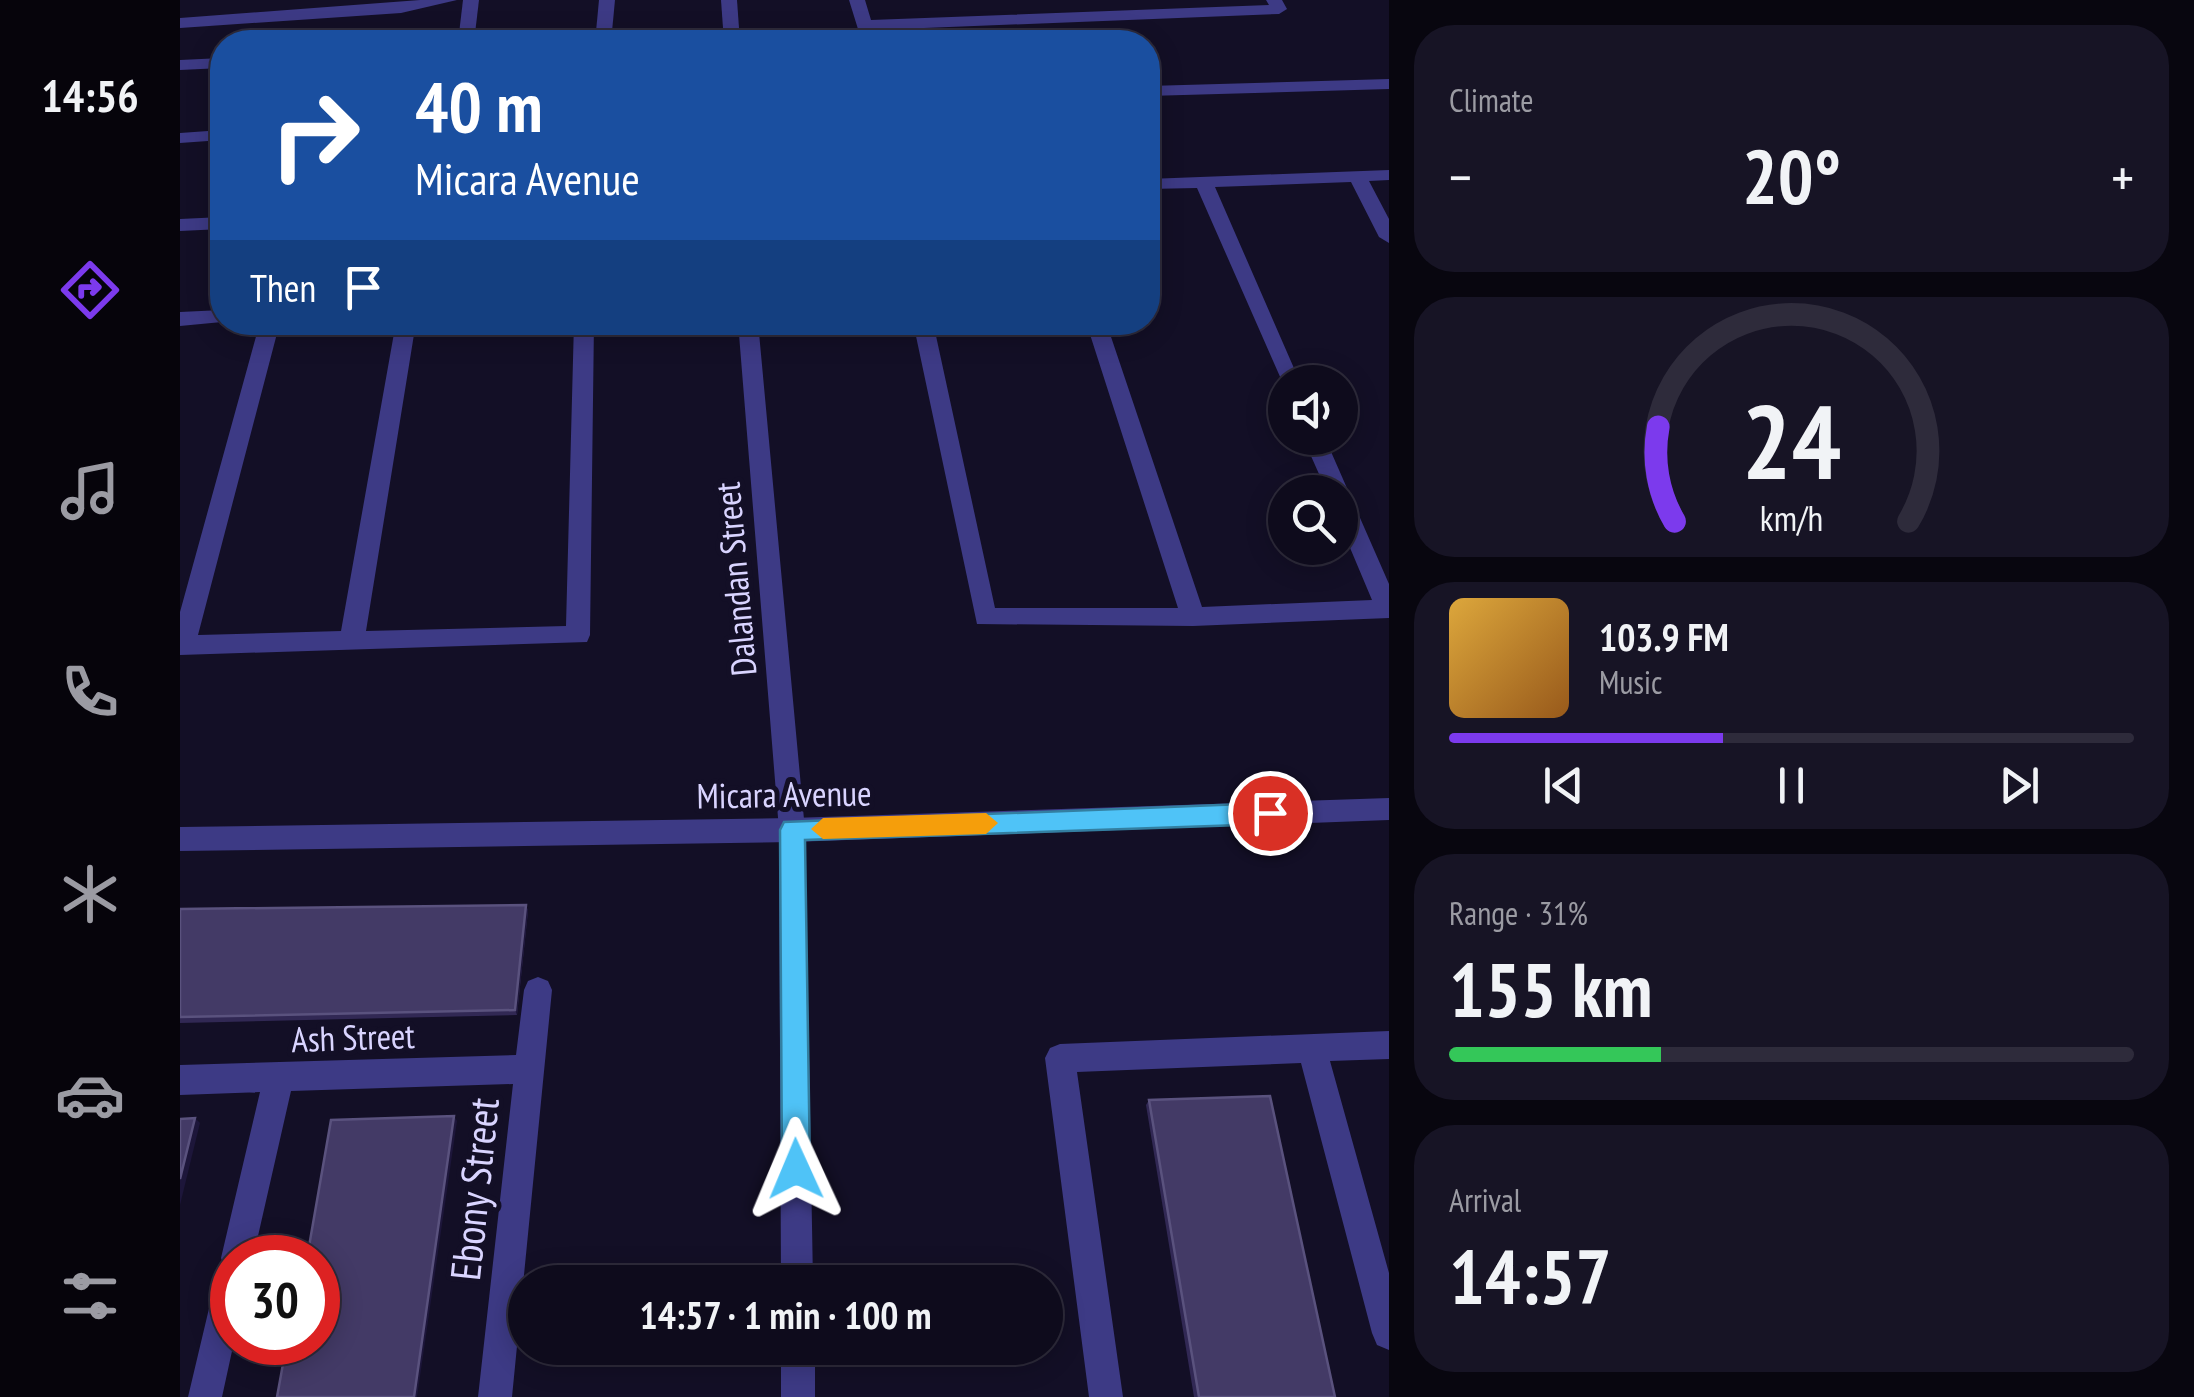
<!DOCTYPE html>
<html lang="en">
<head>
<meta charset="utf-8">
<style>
	body { margin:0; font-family:"PT Sans Narrow",sans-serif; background:#171425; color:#f1f3f6; height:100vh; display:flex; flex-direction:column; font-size:38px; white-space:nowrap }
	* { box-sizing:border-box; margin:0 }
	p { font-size:32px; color:#9b9ba3 }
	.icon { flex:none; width:55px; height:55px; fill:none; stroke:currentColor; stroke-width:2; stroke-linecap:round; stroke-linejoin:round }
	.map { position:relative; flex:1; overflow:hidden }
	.drawer { display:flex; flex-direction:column; gap:25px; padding:25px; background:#08060f; width:805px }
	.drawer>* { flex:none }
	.hud { position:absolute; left:30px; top:30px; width:950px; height:305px; border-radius:40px; box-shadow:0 5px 25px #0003,0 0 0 2px #2e2b3b; background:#1a4fa0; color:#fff; overflow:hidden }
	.tools { position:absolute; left:1088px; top:365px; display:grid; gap:20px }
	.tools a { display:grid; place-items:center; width:90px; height:90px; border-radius:50%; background:#0e0b1c; box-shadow:0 5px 25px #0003,0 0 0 2px #2e2b3b; font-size:50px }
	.speed { position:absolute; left:30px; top:1235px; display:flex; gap:20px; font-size:50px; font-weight:700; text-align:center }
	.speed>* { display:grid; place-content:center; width:130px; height:130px; border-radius:50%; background:#0e0b1c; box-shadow:0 5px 25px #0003,0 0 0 2px #2e2b3b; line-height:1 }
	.speed .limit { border:15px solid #d22; background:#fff; color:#111 }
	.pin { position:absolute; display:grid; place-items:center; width:85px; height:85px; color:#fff; margin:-42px; border:5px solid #fff; border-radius:50%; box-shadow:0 2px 10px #0007 }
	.me { position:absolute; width:110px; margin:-55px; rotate:359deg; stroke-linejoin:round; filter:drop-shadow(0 0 8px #0008) }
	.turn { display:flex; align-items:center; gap:35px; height:210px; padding:0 40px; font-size:45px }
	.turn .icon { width:130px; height:130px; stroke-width:2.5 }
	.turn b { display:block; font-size:70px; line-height:85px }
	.then { display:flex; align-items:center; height:95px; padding:0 40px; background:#0003; gap:20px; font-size:38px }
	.big { font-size:75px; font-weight:700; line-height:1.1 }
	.drawer .widget { flex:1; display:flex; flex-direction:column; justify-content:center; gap:15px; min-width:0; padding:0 35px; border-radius:40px; background:#171425 }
	.drawer .dial { align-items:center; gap:0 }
	.dial svg { height:260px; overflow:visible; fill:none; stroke:#2e2b3b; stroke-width:7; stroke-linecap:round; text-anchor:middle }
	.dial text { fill:#f1f3f6; stroke:none }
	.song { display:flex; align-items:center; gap:30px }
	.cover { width:120px; height:120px; border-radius:15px; background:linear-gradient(135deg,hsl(40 70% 55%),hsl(30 70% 35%)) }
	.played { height:10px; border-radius:5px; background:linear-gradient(90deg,#7c3aed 40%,#2e2b3b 40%) }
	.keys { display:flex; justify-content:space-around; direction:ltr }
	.heat { display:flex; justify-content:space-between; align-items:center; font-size:55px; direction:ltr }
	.charge { height:15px; border-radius:8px; background:linear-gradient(90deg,#34c759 31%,#2e2b3b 0) }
	.trip { position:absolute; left:328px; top:1265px; width:555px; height:100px; border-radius:50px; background:#0e0b1c; box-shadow:0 5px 25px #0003,0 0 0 2px #2e2b3b; font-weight:700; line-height:100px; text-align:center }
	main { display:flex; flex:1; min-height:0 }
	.menu { display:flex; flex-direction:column; width:180px; justify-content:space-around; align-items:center; background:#06040b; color:#9b9ba3 }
	.menu .icon { width:70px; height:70px }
	.menu .current { color:#7c3aed }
	.menu b { font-size:45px; color:#f1f3f6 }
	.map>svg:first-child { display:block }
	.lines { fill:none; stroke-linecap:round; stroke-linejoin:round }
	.minor { fill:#3d3a85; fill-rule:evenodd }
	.tertiary { fill:#3d3a85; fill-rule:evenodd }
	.wall { fill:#312854 }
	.shaded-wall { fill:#1d163a }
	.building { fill:#433a66; stroke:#5a527e; stroke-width:2.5 }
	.route { fill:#4fc3f7; stroke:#337fa1; stroke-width:2.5 }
	.slow { fill:#f59e0b }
	.labels { text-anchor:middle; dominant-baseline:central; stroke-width:10; stroke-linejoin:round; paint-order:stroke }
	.street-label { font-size:35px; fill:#d9d4ff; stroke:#130f26 }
	.near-street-label { font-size:42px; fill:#d9d4ff; stroke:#130f26 }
</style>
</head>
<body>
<main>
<nav class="menu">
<b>14:56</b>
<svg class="icon current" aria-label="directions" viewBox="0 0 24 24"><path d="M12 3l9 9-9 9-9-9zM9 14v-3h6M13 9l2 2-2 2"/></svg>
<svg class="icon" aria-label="music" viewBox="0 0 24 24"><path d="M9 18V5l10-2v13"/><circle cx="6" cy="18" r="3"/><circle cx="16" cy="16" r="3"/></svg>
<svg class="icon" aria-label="phone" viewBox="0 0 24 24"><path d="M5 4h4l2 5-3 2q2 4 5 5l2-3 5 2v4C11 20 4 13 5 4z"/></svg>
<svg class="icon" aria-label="climate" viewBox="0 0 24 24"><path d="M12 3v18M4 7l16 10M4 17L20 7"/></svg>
<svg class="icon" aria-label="car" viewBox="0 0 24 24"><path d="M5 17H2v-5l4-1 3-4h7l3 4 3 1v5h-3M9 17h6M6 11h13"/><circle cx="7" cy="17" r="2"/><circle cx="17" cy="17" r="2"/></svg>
<svg class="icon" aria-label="filters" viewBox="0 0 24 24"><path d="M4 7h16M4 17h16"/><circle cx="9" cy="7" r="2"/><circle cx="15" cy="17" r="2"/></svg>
</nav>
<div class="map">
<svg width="1209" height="1397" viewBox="0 0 1209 1397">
	<rect width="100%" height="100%" fill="#130f26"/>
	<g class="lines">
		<g class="minor">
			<polygon points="240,0 277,0 221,13 0,28 0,18"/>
			<polygon points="283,0 299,0 294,42 278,42"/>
			<polygon points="419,0 435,0 431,42 415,42"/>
			<polygon points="541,0 557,0 560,42 544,42"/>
			<polygon points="669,0 685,0 691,20 1089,5 1086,0 1102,0 1107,9 1099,14 694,30 698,42 682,42"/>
			<polygon points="42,58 42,68 0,70 0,60"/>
			<polygon points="1209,79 1209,89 968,96 968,86"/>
			<polygon points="42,130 42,140 0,143 0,133"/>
			<polygon points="1209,170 1209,180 1189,181 1209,219 1209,243 1199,237 1171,182 1035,187 1120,382 1105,382 1105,388 1017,188 968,189 968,179"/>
			<polygon points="42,217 42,229 0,231 0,219"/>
			<polygon points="42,310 42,322 0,326 0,312"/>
			<polygon points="80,322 100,322 18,635 161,631 216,322 236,322 186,631 386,626 394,322 414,322 410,635 407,642 0,655 0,612"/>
			<polygon points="558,322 578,322 625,830 633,1282 601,1282 599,830"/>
			<polygon points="733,322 753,322 815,608 998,608 906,322 926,322 1022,607 1192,600 1160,524 1160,492 1147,492 1123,438 1145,438 1209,584 1209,618 1013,626 797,624"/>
			<polygon points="358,977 368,981 372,990 332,1397 298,1397 333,1084 111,1091 73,1258 52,1258 54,1342 42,1397 8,1397 36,1279 44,1266 41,1258 80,1092 0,1095 0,1065 336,1055 344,990 348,981"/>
			<polygon points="1209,1031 1209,1059 1150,1061 1209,1273 1209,1350 1197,1345 1192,1333 1121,1063 897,1072 943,1397 909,1397 865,1058 870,1048 880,1044"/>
			<rect x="601" y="1348" width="34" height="49"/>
		</g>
		<polygon class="tertiary" points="1209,798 1209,820 612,842 0,851 0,827 612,818"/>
	</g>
	<g class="wall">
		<polygon points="346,905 348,911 337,1015 0,1023 0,909"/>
		<polygon points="969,1100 1155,1397 1014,1397 966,1105"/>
	</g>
	<g class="shaded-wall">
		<polygon points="346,905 348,911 337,1015 335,1010"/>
		<polygon points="274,1116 277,1121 237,1397 234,1397"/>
		<polygon points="15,1118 20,1123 0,1205 0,1179"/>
	</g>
	<g class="building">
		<polygon points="346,905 335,1010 0,1017 0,909"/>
		<polygon points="1090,1096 1155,1397 1019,1397 969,1100"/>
		<polygon points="274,1116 234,1397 97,1397 107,1342 138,1342 138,1258 127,1258 151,1120"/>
		<polygon points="15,1118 0,1179 0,1119"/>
	</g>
	<polygon class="route" points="1090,803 1102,813 1090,824 625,840 630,1169 626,1179 616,1183 606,1179 602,1169 600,830 604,822"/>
	<polygon class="slow" points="806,813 818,823 806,834 643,839 631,829 643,818"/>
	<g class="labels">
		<g class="street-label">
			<text transform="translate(555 579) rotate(-95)">Dalandan Street</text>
			<text transform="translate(604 794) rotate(-1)">Micara Avenue</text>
			<text transform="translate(173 1037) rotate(-2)">Ash Street</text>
		</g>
		<g class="near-street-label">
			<text transform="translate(294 1189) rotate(-84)">Ebony Street</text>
		</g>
	</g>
</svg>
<div class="tools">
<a><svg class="icon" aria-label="sound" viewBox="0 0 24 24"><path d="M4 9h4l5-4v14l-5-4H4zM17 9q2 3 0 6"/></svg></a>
<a><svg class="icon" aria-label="search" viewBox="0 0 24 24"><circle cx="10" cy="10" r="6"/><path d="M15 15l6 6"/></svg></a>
</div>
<div class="speed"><div class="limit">30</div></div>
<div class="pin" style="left:1090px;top:813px;background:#d93025"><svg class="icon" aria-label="arrive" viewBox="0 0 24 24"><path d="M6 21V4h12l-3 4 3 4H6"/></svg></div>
<svg class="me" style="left:616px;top:1169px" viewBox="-20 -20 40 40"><path d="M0-17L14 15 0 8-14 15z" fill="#4fc3f7" stroke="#fff" stroke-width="4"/></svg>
<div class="trip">14:57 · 1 min · 100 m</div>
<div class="hud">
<div class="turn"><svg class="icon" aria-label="right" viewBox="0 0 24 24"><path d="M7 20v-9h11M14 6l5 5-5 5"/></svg><div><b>40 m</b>Micara Avenue</div></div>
<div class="then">Then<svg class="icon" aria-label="arrive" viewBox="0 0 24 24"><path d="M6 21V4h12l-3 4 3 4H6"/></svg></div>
</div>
</div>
<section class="drawer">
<div class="widget"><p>Climate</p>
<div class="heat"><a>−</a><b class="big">20°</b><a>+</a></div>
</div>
<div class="widget dial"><svg viewBox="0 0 100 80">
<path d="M14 69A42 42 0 1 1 86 69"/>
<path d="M14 69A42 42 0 0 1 9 40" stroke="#7c3aed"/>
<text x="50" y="56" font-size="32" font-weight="700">24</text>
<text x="50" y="72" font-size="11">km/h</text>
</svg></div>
<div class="widget">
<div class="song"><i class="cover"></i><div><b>103.9 FM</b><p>Music</p></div></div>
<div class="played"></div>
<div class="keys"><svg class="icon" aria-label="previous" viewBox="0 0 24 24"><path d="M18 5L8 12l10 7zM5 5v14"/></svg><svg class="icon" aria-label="pause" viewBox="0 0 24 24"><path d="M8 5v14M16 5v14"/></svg><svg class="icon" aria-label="next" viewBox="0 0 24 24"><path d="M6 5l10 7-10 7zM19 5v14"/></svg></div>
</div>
<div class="widget"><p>Range · 31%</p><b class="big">155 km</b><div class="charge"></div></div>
<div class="widget"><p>Arrival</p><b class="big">14:57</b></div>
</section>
</main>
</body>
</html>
